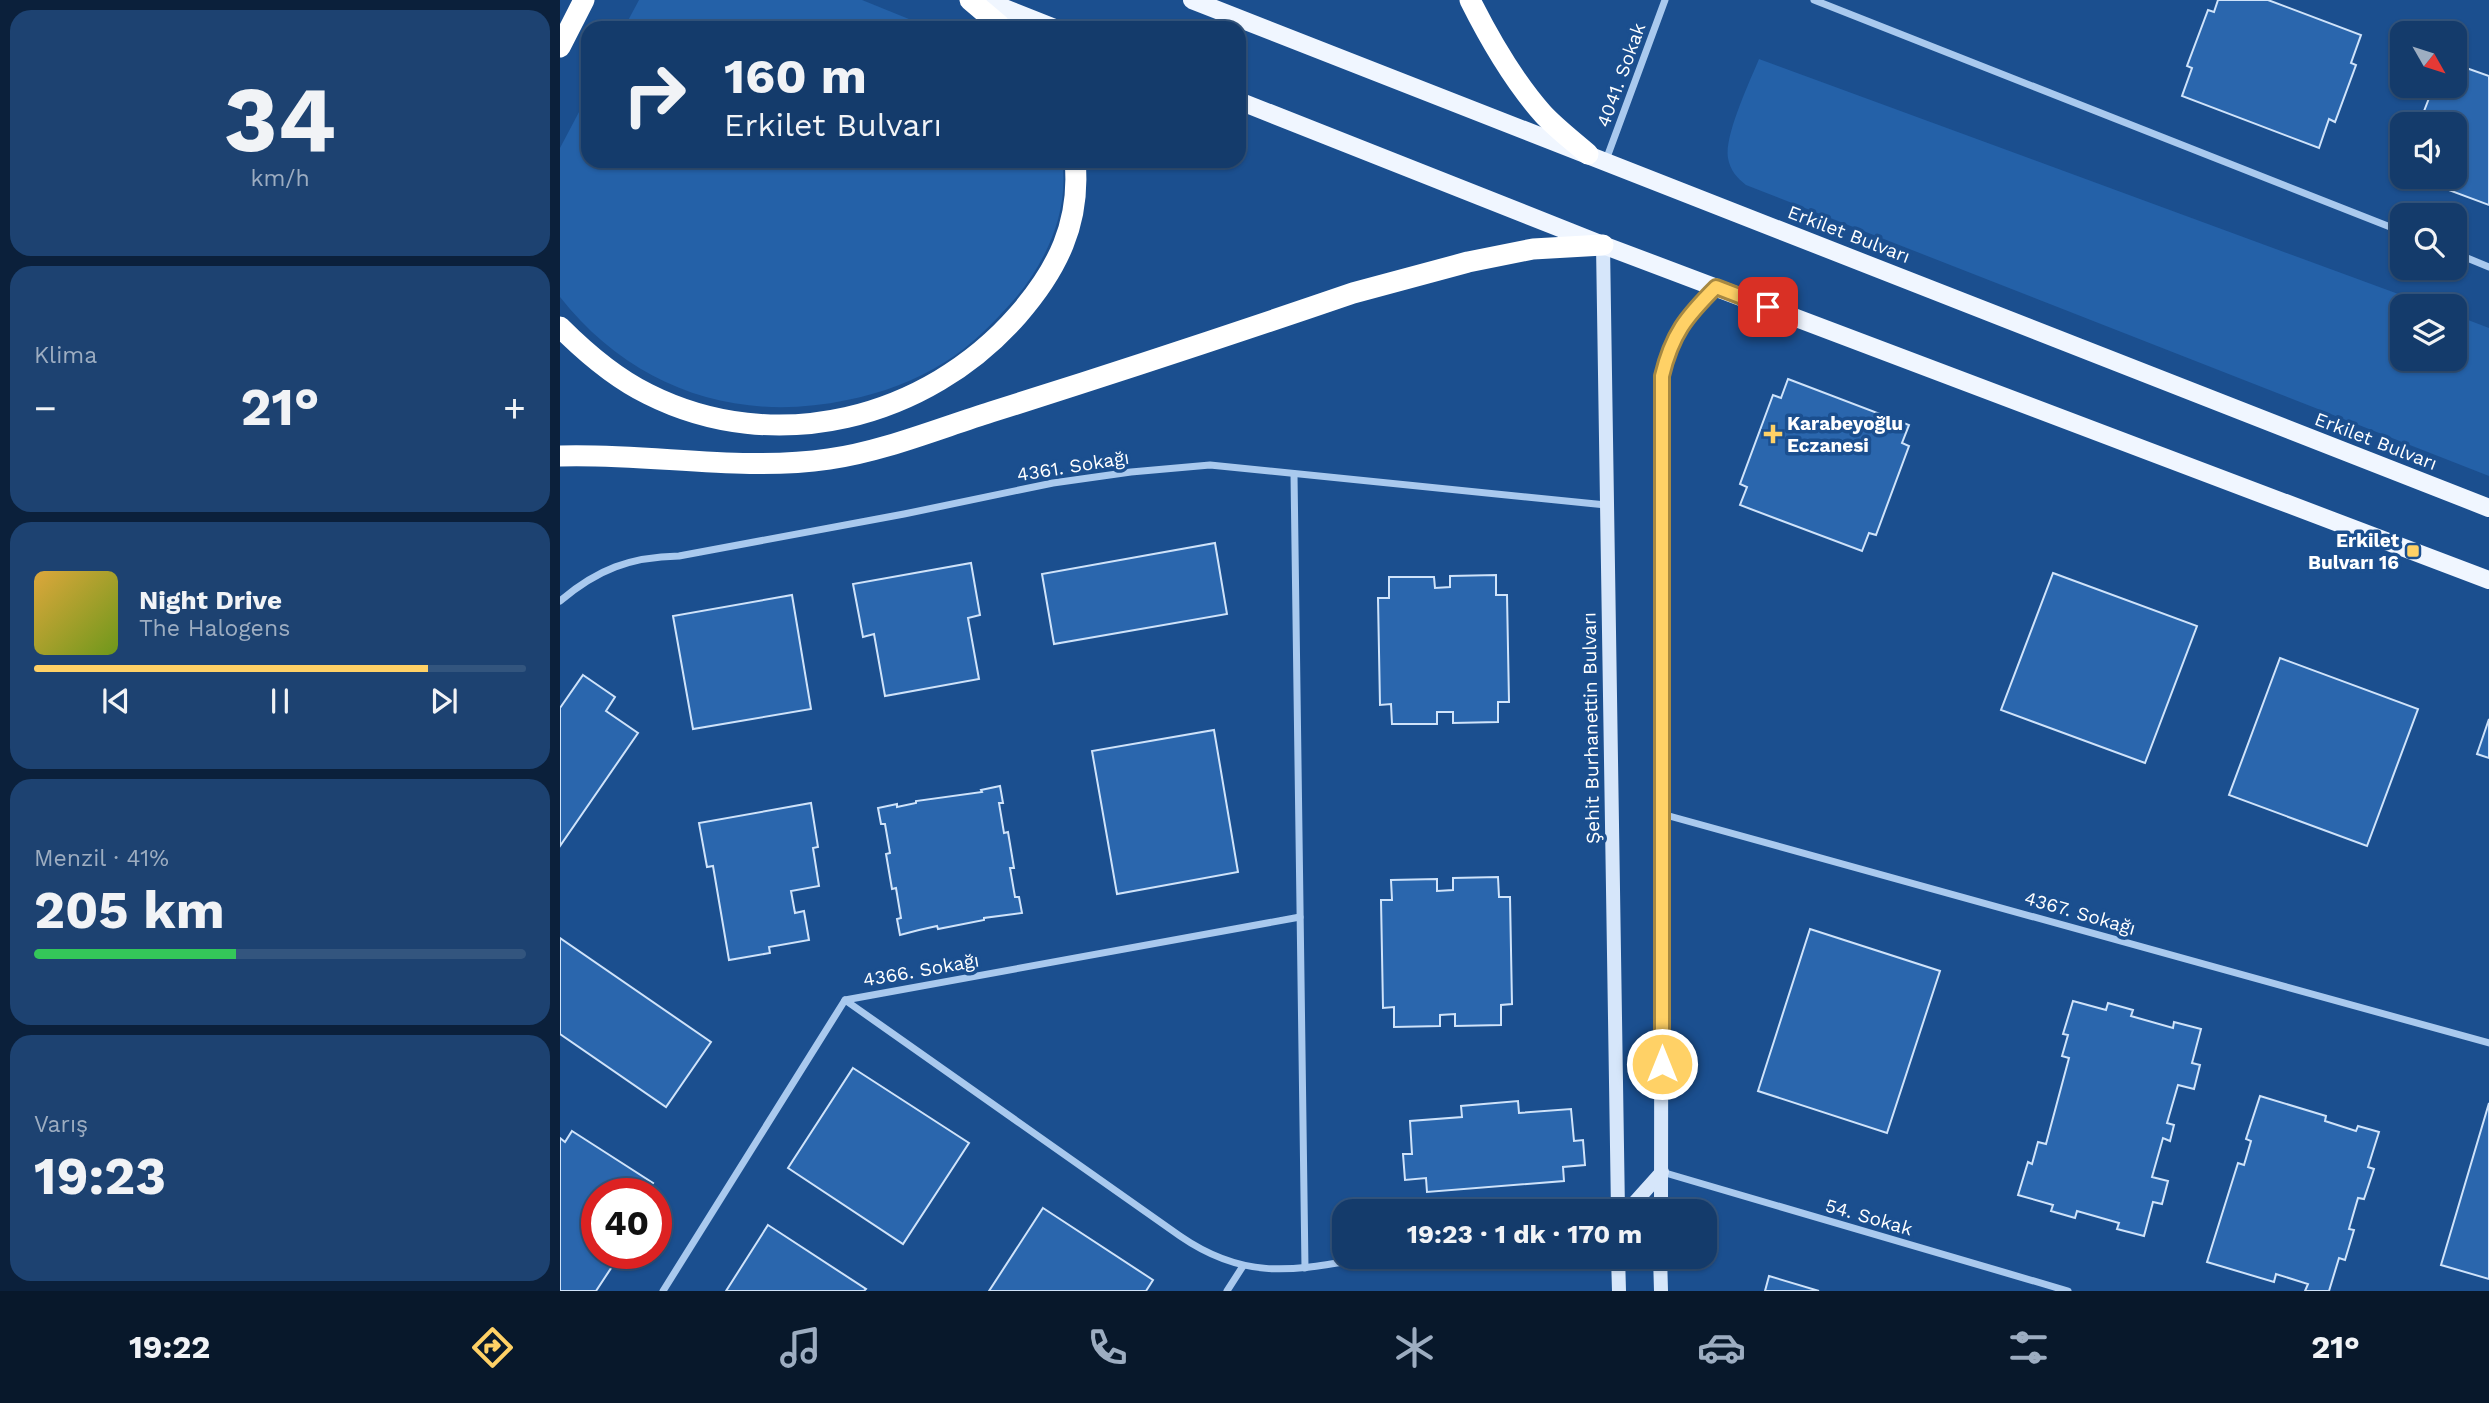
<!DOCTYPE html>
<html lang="tr">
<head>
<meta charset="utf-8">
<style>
	body { margin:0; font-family:"Work Sans",sans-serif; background:#1d4271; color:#f1f3f6; height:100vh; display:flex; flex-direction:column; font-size:26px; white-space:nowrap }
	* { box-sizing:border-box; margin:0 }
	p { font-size:23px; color:#9dadc1 }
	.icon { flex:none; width:38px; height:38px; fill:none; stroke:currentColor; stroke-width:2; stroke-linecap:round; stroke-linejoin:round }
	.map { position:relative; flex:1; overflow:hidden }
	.sheet { display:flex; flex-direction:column; gap:10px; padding:10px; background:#0b203b; width:560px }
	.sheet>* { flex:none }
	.top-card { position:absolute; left:21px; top:21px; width:665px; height:147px; border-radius:21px; box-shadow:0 2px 5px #0004,0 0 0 2px #33557e; background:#143b6b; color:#f1f3f6; overflow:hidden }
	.needle { width:46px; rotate:129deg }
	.controls { position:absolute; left:1830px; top:21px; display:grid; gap:14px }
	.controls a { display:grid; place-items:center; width:77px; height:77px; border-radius:14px; background:#143b6b; box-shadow:0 2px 5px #0004,0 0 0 2px #33557e; font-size:35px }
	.speed { position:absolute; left:21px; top:1178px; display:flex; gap:14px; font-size:35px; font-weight:700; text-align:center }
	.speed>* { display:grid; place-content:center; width:91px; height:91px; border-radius:50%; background:#143b6b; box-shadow:0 2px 5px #0004,0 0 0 2px #33557e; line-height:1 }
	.speed .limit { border:10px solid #d22; background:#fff; color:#111 }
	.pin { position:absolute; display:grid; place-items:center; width:60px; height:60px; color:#fff; margin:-30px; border-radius:14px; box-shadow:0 4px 10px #0006 }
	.me { position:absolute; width:77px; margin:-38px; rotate:0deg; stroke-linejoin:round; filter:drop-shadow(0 0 5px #0008) }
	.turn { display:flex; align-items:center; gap:24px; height:147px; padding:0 28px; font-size:32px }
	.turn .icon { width:91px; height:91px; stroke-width:2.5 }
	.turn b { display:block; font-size:49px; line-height:60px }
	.big { font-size:52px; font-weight:700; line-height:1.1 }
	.sheet .card { flex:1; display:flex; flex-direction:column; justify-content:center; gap:10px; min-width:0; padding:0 24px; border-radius:21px; background:#1d4271 }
	.sheet .dial { align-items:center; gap:0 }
	.dial b { font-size:91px; line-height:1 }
	.song { display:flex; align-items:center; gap:21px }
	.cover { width:84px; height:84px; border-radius:10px; background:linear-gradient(135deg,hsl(40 70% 55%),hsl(80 70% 35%)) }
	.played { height:7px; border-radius:4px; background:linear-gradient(90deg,#ffd166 80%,#33557e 80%) }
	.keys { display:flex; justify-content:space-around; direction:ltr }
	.heat { display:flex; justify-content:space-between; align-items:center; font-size:38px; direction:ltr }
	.charge { height:10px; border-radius:5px; background:linear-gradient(90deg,#34c759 41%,#33557e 0) }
	.trip { position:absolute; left:772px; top:1199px; width:385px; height:70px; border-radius:21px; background:#143b6b; box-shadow:0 2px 5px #0004,0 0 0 2px #33557e; font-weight:700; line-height:70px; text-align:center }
	.dock { display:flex; height:112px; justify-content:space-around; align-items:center; background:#08182b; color:#9dadc1 }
	.dock .icon { width:49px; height:49px }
	.dock .on { color:#ffd166 }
	.dock b { font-size:32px; color:#f1f3f6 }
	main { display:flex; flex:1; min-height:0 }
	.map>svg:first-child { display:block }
	.green { fill:#2461a8 }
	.building { fill:#2a66ad; stroke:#cfe3fa; stroke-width:2 }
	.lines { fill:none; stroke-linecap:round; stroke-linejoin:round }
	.street { stroke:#a9c9ee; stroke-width:7 }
	.secondary { stroke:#d6e6fa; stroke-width:14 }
	.primary { stroke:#f0f6ff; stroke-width:18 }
	.highway { stroke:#fff; stroke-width:21 }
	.route-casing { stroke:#a68842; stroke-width:18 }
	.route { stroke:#ffd166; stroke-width:12 }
	.poi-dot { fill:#ffd166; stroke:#1b4f8f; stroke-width:2.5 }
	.labels { text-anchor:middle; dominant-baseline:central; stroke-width:7; stroke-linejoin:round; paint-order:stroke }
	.street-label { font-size:19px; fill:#fff; stroke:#1b4f8f }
	.poi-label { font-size:19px; font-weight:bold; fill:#fff; stroke:#1b4f8f; text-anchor:start }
</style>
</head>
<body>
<main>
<section class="sheet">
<div class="card dial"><b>34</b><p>km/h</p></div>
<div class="card"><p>Klima</p>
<div class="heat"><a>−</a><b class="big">21°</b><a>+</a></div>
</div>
<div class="card">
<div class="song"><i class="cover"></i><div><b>Night Drive</b><p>The Halogens</p></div></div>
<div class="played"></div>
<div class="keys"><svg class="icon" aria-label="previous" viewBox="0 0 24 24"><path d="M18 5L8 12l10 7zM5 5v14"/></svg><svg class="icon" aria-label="pause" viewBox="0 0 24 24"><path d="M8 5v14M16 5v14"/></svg><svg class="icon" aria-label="next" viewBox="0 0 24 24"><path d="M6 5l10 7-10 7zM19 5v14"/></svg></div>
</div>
<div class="card"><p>Menzil · 41%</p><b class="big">205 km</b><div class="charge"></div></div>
<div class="card"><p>Varış</p><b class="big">19:23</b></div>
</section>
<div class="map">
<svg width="1929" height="1291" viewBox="0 0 1929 1291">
	<rect width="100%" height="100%" fill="#1b4f8f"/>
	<g class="green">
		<polygon points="79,0 302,0 371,28 64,28"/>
		<path d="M 1199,59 L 1871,306 L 1843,306 L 1843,359 L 1895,359 L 1895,315 L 1929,328 L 1929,476 L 1186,185 C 1177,178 1170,170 1168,158 C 1164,136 1190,81 1199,59 Z"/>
		<path d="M 28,95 L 28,161 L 502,161 C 510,211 485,265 452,302 C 432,324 411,346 385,362 C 355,381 322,393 287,400 C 175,424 71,387 0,297 L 0,148 Z"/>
	</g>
	<g class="building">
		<polygon points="1658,0 1708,0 1801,35 1791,63 1796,65 1775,122 1769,119 1759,148 1622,96 1632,68 1627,66 1648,10 1654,12"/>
		<polygon points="1895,64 1929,76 1929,205 1854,177 1895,177 1895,124 1859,124 1873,88 1879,90 1880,86 1895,86"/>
		<polygon points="1228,379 1349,425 1342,443 1349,446 1316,535 1309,533 1302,551 1180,505 1187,487 1180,484 1213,395 1221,398"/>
		<polygon points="655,543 667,614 494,644 482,574"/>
		<polygon points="411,563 420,615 408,618 419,679 325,696 314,634 303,637 293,584"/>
		<polygon points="1493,573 1637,626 1585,763 1441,710"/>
		<polygon points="936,575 936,595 947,595 949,702 938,702 938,722 893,723 893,712 877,712 877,724 832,724 831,704 820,705 818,598 829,598 829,577 874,577 875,588 890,587 890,576"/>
		<polygon points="232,595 251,709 133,729 113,616"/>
		<polygon points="1720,658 1858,709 1807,846 1669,795"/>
		<polygon points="23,675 55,697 46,711 78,733 0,846 0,708"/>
		<polygon points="1929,719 1929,758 1917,754"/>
		<polygon points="654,730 678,872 557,894 532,751"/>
		<polygon points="440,786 443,803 439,803 444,833 448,832 454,868 450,868 455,897 459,897 462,913 424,918 424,920 378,929 377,926 359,930 340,935 337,919 341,918 336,888 332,889 326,854 330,853 325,824 321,824 318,808 337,804 337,807 356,803 356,801 422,792 421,790"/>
		<polygon points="251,803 258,847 253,848 259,886 231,891 235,913 244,911 249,940 209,947 210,953 169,960 153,866 147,867 139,823"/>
		<polygon points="938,877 939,897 950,897 952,1004 941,1005 941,1025 895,1026 895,1014 880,1015 880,1026 834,1027 834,1007 823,1008 821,900 832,900 831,880 877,879 877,891 893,890 893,878"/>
		<polygon points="1250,929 1380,971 1327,1133 1198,1091"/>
		<polygon points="0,938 151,1042 106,1107 0,1034"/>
		<polygon points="1513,1001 1546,1010 1548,1003 1573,1010 1571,1016 1613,1028 1614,1022 1641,1029 1632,1063 1640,1065 1634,1089 1618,1085 1607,1123 1614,1125 1610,1141 1603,1138 1592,1177 1608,1181 1602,1204 1593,1202 1584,1236 1557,1229 1559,1223 1517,1211 1515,1218 1491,1211 1493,1205 1458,1195 1468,1162 1472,1164 1478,1142 1486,1144 1509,1058 1502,1056 1508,1035 1503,1034"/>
		<polygon points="293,1068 409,1143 343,1244 228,1168"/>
		<polygon points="1700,1096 1766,1116 1765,1121 1796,1131 1798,1126 1819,1132 1808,1167 1814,1169 1804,1199 1798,1198 1789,1229 1794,1230 1785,1260 1779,1258 1769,1291 1745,1291 1748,1284 1716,1274 1714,1282 1647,1262 1678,1163 1684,1165 1691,1141 1686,1139"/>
		<polygon points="958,1101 959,1113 1011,1109 1014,1141 1023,1140 1025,1165 1003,1167 1004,1181 867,1192 866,1178 845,1180 843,1154 852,1154 850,1121 902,1117 901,1106"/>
		<polygon points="1929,1103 1929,1279 1881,1265"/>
		<polygon points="12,1131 93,1183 85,1194 37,1194 37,1253 61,1253 36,1291 0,1291 0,1138 5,1142"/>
		<polygon points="483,1208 593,1280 586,1291 429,1291"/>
		<polygon points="208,1225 306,1289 304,1291 166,1291"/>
		<polygon points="1209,1276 1259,1291 1205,1291"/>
	</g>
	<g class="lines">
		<g class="street">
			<polyline points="1254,0 1843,232"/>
			<polyline points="1046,160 1105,0"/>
			<polyline points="1895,253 1929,267"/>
			<polyline points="734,474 745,1268"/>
			<path d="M 0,601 C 38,569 70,557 119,556 L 344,514 L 493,483 L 571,472 L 650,465 L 1046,505"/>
			<polyline points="1102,814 1929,1043"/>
			<path d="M 285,1000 L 620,1236 C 691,1285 742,1268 821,1256"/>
			<polyline points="1102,1172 1508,1291"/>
			<polyline points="103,1291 285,1000 740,917"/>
			<polyline points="667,1291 683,1266"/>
		</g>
		<g class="secondary">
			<polyline points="1043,245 1058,1211"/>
			<polyline points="1067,1211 1102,1172"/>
			<path d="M 1101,1211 L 1102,376 C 1112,336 1127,316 1156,287"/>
			<polyline points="1058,1256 1059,1291"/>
			<polyline points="1100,1256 1101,1291"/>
		</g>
		<g class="primary">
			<polyline points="424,0 495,28"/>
			<polyline points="632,0 1929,508"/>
			<polyline points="679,101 1043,245 1929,580"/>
		</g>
		<g class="highway">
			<polyline points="410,0 443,28"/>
			<path d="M 910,0 C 930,40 953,80 983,114 C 996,128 1013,141 1028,154"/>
			<polyline points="0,47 24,0"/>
			<path d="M 0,327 C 26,353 55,378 88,394 C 215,458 367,419 458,315 C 497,270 521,223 515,161"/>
			<path d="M 0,456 C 90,453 180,472 269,459 C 321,452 380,428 431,412 C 552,374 673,334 793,293 L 908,262 L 973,249 L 1043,245"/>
		</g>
	</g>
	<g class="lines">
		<defs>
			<path id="route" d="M 1102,1064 L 1102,376 C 1112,334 1126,317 1156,287 L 1208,307"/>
		</defs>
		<use href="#route" class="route-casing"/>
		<use href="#route" class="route"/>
	</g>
	<g class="poi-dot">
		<path d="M1209.5 423.5h7v7h7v7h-7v7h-7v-7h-7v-7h7z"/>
		<rect x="1846" y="544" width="14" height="14" rx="3.5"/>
	</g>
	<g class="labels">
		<g class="street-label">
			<text transform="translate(1061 75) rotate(-70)">4041. Sokak</text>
			<text transform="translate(1289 234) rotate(21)">Erkilet Bulvarı</text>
			<text transform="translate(1816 441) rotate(21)">Erkilet Bulvarı</text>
			<text transform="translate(513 466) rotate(-9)">4361. Sokağı</text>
			<text transform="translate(1031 728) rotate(-91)">Şehit Burhanettin Bulvarı</text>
			<text transform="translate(1520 913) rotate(16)">4367. Sokağı</text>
			<text transform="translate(361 970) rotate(-10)">4366. Sokağı</text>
			<text transform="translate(1309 1217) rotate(16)">54. Sokak</text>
		</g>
		<g class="poi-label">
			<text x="1227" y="423">Karabeyoğlu<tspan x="1227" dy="22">Eczanesi</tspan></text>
			<text x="1839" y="540" text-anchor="end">Erkilet<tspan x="1839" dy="22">Bulvarı 16</tspan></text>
		</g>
	</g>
</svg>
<div class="controls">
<a><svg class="needle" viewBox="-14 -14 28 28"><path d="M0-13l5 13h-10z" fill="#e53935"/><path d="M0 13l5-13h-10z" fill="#9dadc1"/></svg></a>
<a><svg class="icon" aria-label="sound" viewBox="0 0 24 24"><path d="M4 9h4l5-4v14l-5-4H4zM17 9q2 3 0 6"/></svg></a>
<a><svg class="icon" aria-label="search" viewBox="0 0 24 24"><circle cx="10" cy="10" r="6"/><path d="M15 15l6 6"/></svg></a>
<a><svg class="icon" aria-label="layers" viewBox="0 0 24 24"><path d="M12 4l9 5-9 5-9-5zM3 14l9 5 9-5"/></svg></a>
</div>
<div class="speed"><div class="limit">40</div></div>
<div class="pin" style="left:1208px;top:307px;background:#d93025"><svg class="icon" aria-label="arrive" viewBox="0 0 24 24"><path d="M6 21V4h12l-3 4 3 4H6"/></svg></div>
<svg class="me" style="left:1102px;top:1064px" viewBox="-20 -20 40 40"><circle r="17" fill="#ffd166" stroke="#fff" stroke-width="3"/><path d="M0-11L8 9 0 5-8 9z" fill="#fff"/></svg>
<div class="trip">19:23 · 1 dk · 170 m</div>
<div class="top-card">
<div class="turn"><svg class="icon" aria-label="right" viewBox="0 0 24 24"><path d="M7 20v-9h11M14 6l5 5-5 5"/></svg><div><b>160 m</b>Erkilet Bulvarı</div></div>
</div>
</div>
</main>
<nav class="dock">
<b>19:22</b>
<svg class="icon on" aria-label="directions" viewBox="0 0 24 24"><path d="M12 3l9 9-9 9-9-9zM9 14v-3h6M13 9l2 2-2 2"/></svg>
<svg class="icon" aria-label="music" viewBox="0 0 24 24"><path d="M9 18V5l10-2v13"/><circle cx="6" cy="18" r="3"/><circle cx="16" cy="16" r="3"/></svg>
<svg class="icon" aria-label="phone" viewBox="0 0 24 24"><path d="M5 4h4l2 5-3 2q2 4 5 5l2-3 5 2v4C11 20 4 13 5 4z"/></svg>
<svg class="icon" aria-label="climate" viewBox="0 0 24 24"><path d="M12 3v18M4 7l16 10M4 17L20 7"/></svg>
<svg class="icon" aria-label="car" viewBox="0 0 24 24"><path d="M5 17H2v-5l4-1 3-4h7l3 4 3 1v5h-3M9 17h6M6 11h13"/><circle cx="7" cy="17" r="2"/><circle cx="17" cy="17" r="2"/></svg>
<svg class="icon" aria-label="filters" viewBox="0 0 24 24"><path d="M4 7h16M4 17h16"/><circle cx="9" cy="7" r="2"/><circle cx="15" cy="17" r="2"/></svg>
<b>21°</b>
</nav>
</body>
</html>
